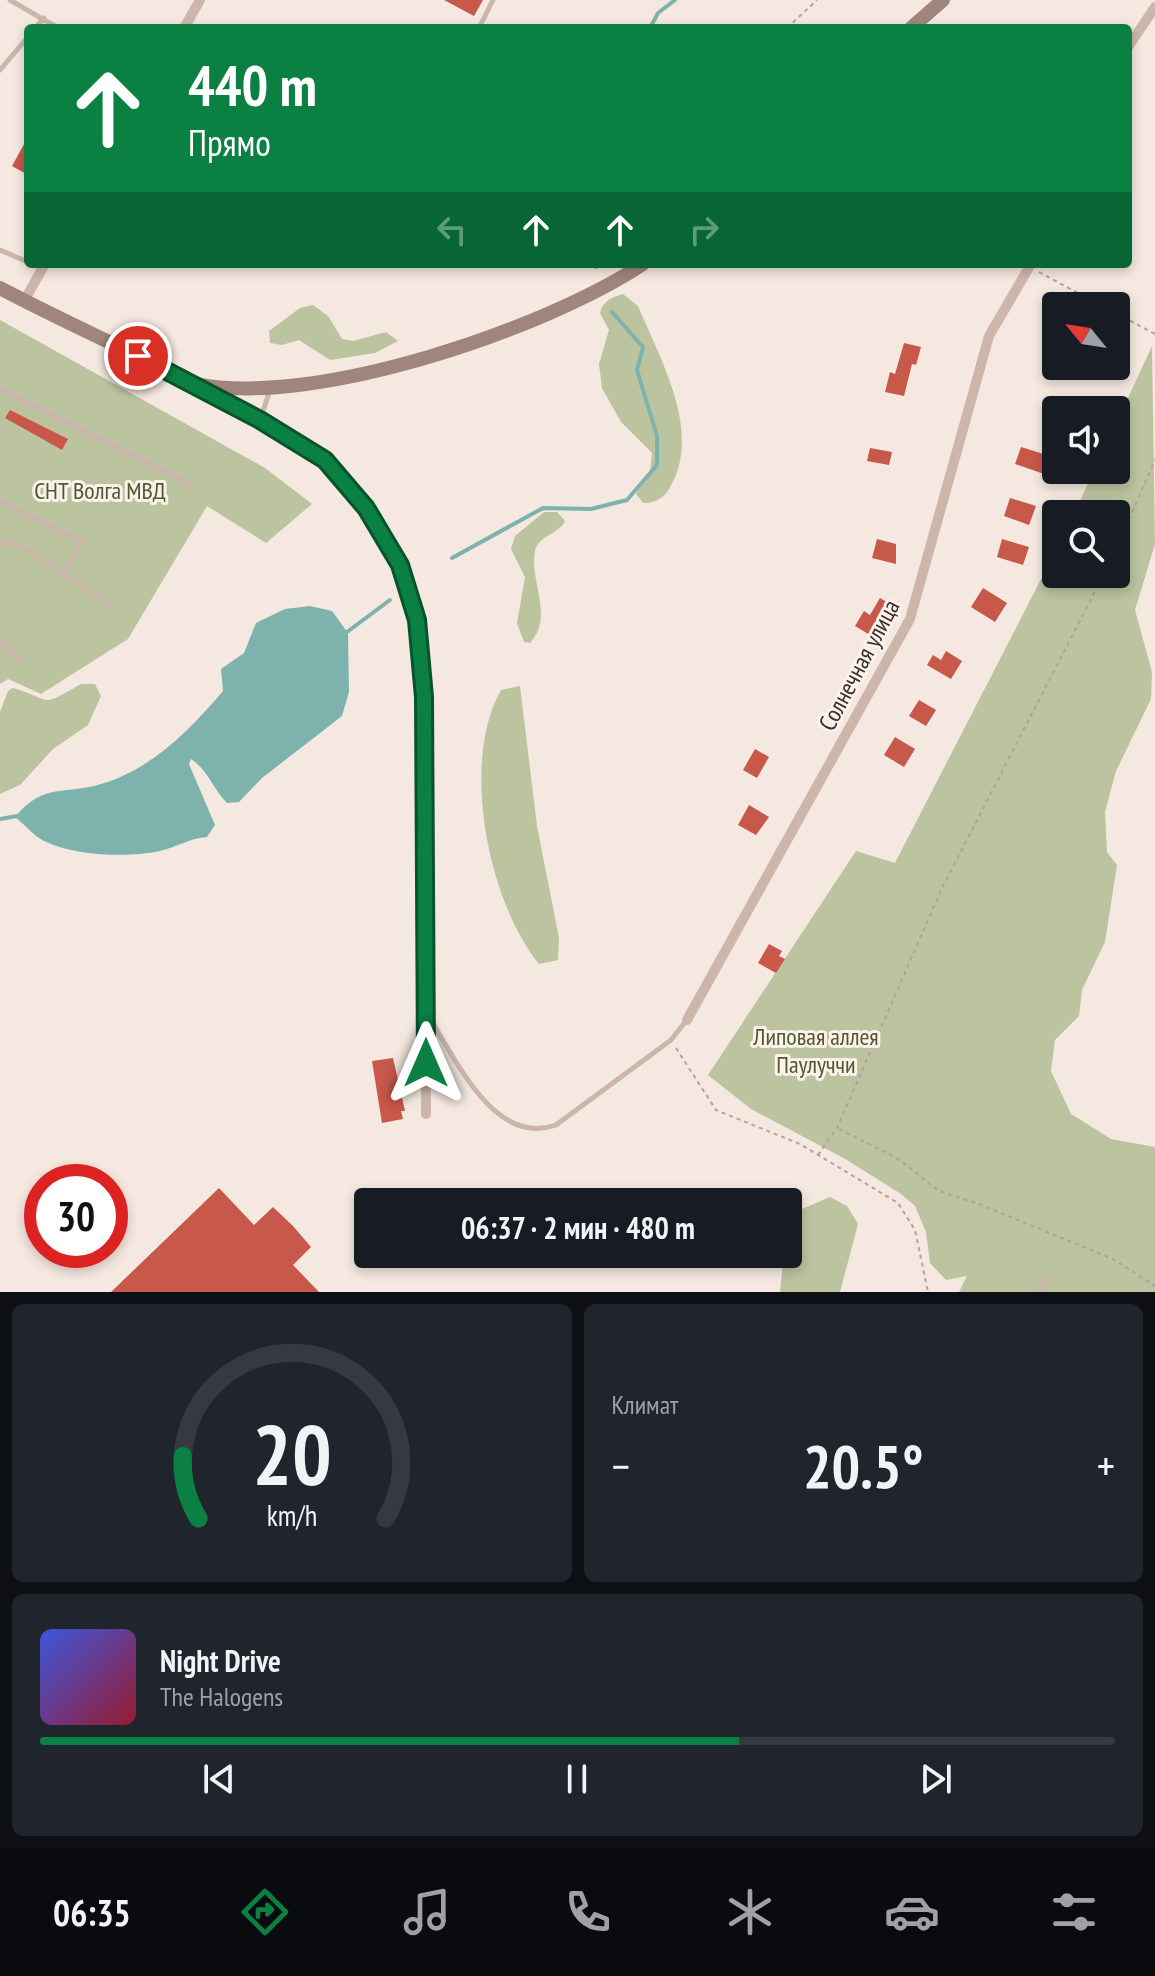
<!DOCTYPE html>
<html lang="ru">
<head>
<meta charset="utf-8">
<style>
	body { margin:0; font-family:"PT Sans Narrow",sans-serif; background:#20242c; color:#f1f3f6; height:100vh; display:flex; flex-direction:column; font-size:30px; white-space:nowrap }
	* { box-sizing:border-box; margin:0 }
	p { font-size:26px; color:#9ea1a6 }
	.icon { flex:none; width:44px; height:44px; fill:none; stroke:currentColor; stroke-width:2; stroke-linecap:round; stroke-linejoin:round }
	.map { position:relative; height:1292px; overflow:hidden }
	.side { display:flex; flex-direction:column; gap:12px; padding:12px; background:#0d0f14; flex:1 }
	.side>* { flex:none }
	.top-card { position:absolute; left:24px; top:24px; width:1108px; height:244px; border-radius:8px; box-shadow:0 4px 12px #0003; background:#0b8043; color:#fff; overflow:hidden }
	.needle { width:52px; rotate:300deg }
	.tools { position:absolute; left:1042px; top:292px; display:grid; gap:16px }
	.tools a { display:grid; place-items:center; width:88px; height:88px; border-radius:8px; background:#171b24; box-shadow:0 4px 12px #0003; font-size:40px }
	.speed { position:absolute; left:24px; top:1164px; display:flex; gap:16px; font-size:40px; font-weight:700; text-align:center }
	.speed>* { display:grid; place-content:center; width:104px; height:104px; border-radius:50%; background:#171b24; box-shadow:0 4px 12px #0003; line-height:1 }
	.speed .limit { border:12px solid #d22; background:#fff; color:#111 }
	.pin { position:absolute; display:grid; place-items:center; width:68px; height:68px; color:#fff; margin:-34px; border:4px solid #fff; border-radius:50%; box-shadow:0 2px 8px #0007 }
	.me { position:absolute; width:88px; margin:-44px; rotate:0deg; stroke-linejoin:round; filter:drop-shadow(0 0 6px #0008) }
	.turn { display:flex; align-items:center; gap:28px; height:168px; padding:0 32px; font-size:36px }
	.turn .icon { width:104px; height:104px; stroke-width:2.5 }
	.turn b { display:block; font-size:56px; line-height:68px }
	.lanes { display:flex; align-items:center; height:76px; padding:0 32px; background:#0003; justify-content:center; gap:40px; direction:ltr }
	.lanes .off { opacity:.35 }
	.big { font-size:60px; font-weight:700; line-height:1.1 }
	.side .widget { flex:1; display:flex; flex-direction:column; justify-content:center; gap:12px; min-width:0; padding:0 28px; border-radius:12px; background:#20242c }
	.side .dial { align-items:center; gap:0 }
	.dial svg { height:208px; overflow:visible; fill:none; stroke:#363941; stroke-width:7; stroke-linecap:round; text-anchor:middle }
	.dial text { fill:#f1f3f6; stroke:none }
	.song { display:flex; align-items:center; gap:24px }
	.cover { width:96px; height:96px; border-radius:12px; background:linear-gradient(135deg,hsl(230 70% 55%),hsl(350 70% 35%)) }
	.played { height:8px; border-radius:4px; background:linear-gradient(90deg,#0b8043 65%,#363941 65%) }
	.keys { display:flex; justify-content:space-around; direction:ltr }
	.heat { display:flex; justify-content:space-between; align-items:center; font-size:44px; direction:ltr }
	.side .tiles { flex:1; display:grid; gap:12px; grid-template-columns:1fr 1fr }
	.widget:last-child { grid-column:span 2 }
	.trip { position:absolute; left:354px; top:1188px; width:448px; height:80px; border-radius:8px; background:#171b24; box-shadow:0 4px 12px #0003; font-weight:700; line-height:80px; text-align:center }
	.tabs { display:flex; height:128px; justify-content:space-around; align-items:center; background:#090b0e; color:#9ea1a6 }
	.tabs .icon { width:56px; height:56px }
	.tabs .current { color:#0b8043 }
	.tabs b { font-size:36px; color:#f1f3f6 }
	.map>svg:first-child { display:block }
	.green { fill:#bcc39f }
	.water { fill:#7eb2ad }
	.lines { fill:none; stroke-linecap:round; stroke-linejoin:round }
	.stream { stroke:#7eb2ad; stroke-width:4 }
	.building { fill:#c85849 }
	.path { stroke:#b8a095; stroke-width:2; stroke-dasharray:4 4; stroke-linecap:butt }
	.lane { stroke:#ccb6ab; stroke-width:5 }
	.street { stroke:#ccb6ab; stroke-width:10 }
	.secondary { stroke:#a0857c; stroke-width:14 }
	.route-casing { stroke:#07532c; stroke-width:20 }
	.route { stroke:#0b8043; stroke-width:14 }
	.labels { text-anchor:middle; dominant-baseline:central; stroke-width:6; stroke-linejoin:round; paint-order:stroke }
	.park-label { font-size:24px; fill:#4f592d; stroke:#fbf2ed }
	.street-label { font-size:24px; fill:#3a2d2a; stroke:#fbf2ed }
</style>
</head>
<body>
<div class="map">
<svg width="1155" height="1292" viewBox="0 0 1155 1292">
	<rect width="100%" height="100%" fill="#f4e8e0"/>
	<g class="green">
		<path d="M 623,294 L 638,306 C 660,359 704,434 669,489 C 664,498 653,504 643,503 L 636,494 L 650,472 L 652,453 L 621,422 L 602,388 L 599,364 L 609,330 L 600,313 C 603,301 612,297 623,294 Z"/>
		<polygon points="313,305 328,316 342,339 353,341 386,332 398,341 375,353 330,360 299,340 282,345 270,343 269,331 300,308"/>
		<polygon points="0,320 265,468 312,504 266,543 207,506 128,639 41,694 8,679 0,684"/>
		<polygon points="1152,346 1155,544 1135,610 1152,672 1151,699 1116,771 1105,812 1107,852 1117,865 1105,942 1082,990 1079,1016 1055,1040 1051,1071 1071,1114 1111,1139 1155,1147 1155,1292 959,1292 967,1276 946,1280 930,1263 926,1232 915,1206 901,1194 847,1160 751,1109 708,1075 856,851 895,863 1056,550 1056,574 1116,574 1116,514 1074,514 1094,470 1116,470 1116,424"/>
		<path d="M 544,512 L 557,512 L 565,521 C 559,534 538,536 535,551 C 529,583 555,616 530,643 L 524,642 L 517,623 L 525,577 L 511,549 L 515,536 Z"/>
		<path d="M 81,684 L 95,684 L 101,696 L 88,725 L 53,749 L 20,785 L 0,794 L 0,712 L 8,691 L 13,688 C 54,700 38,709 81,684 Z"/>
		<path d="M 520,686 L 537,826 L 559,938 L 558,960 L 539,964 C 488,901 460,762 501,690 Z"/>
		<polygon points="830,1197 847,1206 858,1224 840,1292 780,1292 784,1254 788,1254 788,1238 802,1209"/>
	</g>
	<path class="water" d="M 310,606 L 332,611 L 348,633 L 349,692 L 342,716 L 262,778 L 239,802 L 227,803 C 213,789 208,770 191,759 L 189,764 L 215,825 L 207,837 C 190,838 177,847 160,851 C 127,858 74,856 44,841 C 34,836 24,824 15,817 C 42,785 58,794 94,786 C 148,773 189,731 223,691 L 221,669 L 244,653 L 256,623 L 285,609 Z"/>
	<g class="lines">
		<g class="stream">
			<polyline points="650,28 658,13 675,0"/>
			<polyline points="596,267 596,264"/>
			<polyline points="452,558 543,508 591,509 627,500 657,465 657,436 637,370 643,347 612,312"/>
			<polyline points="343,635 390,600"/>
			<polyline points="0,819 17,816"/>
		</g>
	</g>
	<g class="building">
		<polygon points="444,0 483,0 474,16"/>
		<polygon points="28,137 28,175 12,166"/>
		<polygon points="904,343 921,347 916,365 912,364 904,396 885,392 890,372 895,374"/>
		<polygon points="10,410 68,439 62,450 5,418"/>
		<polygon points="1021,447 1050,456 1044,474 1015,464"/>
		<polygon points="870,448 892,452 889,465 867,461"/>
		<polygon points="1010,498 1036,506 1029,525 1004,516"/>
		<polygon points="877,539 896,544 896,564 872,558"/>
		<polygon points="1002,539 1029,547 1023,565 997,557"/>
		<polygon points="983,588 1007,603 995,622 971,607"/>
		<polygon points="880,598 894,606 875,638 855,626 864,611 870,615"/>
		<polygon points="946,651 962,661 951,679 927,665 933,655 941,660"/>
		<polygon points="919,700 936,710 926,726 909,716"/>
		<polygon points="895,737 915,749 904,767 884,755"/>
		<polygon points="755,749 769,757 757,778 743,770"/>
		<polygon points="749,805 769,817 756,835 738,825"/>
		<polygon points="769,944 782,951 779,956 785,959 776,973 758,963"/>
		<polygon points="393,1058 405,1111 401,1111 403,1119 382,1123 372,1061"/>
		<polygon points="219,1188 254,1225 273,1207 293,1226 311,1247 293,1265 319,1292 111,1292"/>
	</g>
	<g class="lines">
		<g class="path">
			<polyline points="787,28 817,0"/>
			<polyline points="1039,272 1102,306"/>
			<polyline points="1116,313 1155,334"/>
			<polyline points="1116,549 1155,460"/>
			<polyline points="676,1048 716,1110 800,1144 898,1203 915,1230 928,1292"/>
			<polyline points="839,1129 897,1158 939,1191 979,1204 1113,1259 1155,1286"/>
			<polyline points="818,1155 837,1128 942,888 1104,574"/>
		</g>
		<g class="lane">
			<polyline points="10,0 58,28"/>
			<polyline points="35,28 44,18"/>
			<polyline points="479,28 493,0"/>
			<polyline points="0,70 28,37"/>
			<polyline points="0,250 28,262"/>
			<polyline points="0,389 191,484"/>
			<polyline points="260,420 270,390"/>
			<polyline points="0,501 82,542 64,574"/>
			<polyline points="0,541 27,550 111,606"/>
			<polyline points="0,642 21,661"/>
			<path d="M 429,1017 C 456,1059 494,1147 556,1125 L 671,1040 L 686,1021"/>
			<polyline points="1038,1292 1046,1278"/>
		</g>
		<g class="street">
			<polyline points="184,28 200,0"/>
			<polyline points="1128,47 1155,7"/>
			<polyline points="24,301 45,264"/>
			<polyline points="200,387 325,460 366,508 400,565 410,590 424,697 426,1114"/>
			<polyline points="687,1020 910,619 989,336 1031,264"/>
		</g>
		<g class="secondary">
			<polyline points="911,28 943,0"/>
			<path d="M 0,288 C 47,313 95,335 142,358 C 159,366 179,381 197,384 C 314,408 545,329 643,264"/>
		</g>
	</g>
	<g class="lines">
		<defs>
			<polyline id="route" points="138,356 260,420 325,460 366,508 400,565 417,620 424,697 426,1063"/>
		</defs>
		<use href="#route" class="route-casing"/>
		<use href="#route" class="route"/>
	</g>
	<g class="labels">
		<g class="park-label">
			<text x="100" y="490">СНТ Волга МВД</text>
			<text x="816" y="1036">Липовая аллея<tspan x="816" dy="28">Паулуччи</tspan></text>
		</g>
		<g class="street-label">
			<text transform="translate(859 665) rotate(-62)">Солнечная улица</text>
		</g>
	</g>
</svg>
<div class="tools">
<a><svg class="needle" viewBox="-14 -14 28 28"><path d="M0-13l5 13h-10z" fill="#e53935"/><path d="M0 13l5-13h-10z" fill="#9ea1a6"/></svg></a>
<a><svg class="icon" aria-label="sound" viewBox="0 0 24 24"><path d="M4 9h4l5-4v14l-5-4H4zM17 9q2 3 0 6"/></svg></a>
<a><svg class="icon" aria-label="search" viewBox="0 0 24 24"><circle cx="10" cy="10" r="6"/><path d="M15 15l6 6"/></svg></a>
</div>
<div class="speed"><div class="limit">30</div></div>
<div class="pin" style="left:138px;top:356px;background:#d93025"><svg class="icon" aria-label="arrive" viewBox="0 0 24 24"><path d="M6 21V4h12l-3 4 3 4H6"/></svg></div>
<svg class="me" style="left:426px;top:1063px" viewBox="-20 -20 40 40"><path d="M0-17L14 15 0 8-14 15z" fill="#0b8043" stroke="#fff" stroke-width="4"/></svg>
<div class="trip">06:37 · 2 мин · 480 m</div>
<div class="top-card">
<div class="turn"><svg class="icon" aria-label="ahead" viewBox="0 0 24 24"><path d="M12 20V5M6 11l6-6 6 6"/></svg><div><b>440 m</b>Прямо</div></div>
<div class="lanes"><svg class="icon off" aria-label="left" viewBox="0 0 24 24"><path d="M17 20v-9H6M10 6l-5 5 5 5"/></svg><svg class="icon" aria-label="ahead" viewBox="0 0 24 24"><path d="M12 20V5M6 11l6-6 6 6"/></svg><svg class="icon" aria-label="ahead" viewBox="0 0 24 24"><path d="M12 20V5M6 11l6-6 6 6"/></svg><svg class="icon off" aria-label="right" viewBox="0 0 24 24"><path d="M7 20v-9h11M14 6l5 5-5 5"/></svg></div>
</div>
</div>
<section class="side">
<div class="tiles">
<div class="widget dial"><svg viewBox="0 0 100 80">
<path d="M14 69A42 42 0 1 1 86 69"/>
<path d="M14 69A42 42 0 0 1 8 45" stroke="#0b8043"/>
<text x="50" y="56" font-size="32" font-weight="700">20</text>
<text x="50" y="72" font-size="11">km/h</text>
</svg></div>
<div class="widget"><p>Климат</p>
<div class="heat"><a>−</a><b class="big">20.5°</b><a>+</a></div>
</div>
<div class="widget">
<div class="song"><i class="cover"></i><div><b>Night Drive</b><p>The Halogens</p></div></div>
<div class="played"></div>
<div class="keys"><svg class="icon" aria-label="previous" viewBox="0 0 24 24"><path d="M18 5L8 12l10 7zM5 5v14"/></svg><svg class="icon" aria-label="pause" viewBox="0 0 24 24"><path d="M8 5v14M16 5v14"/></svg><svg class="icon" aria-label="next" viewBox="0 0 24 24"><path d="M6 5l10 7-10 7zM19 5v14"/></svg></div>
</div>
</div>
</section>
<nav class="tabs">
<b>06:35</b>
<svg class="icon current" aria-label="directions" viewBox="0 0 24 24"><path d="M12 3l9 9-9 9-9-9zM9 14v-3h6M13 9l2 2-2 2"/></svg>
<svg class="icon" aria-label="music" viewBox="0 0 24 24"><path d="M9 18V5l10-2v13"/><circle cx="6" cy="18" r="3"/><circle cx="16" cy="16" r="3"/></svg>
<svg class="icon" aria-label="phone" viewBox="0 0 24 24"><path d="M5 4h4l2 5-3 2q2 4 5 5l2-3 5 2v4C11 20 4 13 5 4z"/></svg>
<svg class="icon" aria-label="climate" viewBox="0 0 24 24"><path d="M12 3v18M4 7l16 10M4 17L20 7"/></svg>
<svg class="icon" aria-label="car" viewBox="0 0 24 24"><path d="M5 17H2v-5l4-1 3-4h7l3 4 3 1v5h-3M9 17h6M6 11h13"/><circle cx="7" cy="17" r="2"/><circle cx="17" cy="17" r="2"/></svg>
<svg class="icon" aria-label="filters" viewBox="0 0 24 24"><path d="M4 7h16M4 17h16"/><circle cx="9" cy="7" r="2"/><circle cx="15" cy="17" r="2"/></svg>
</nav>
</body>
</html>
